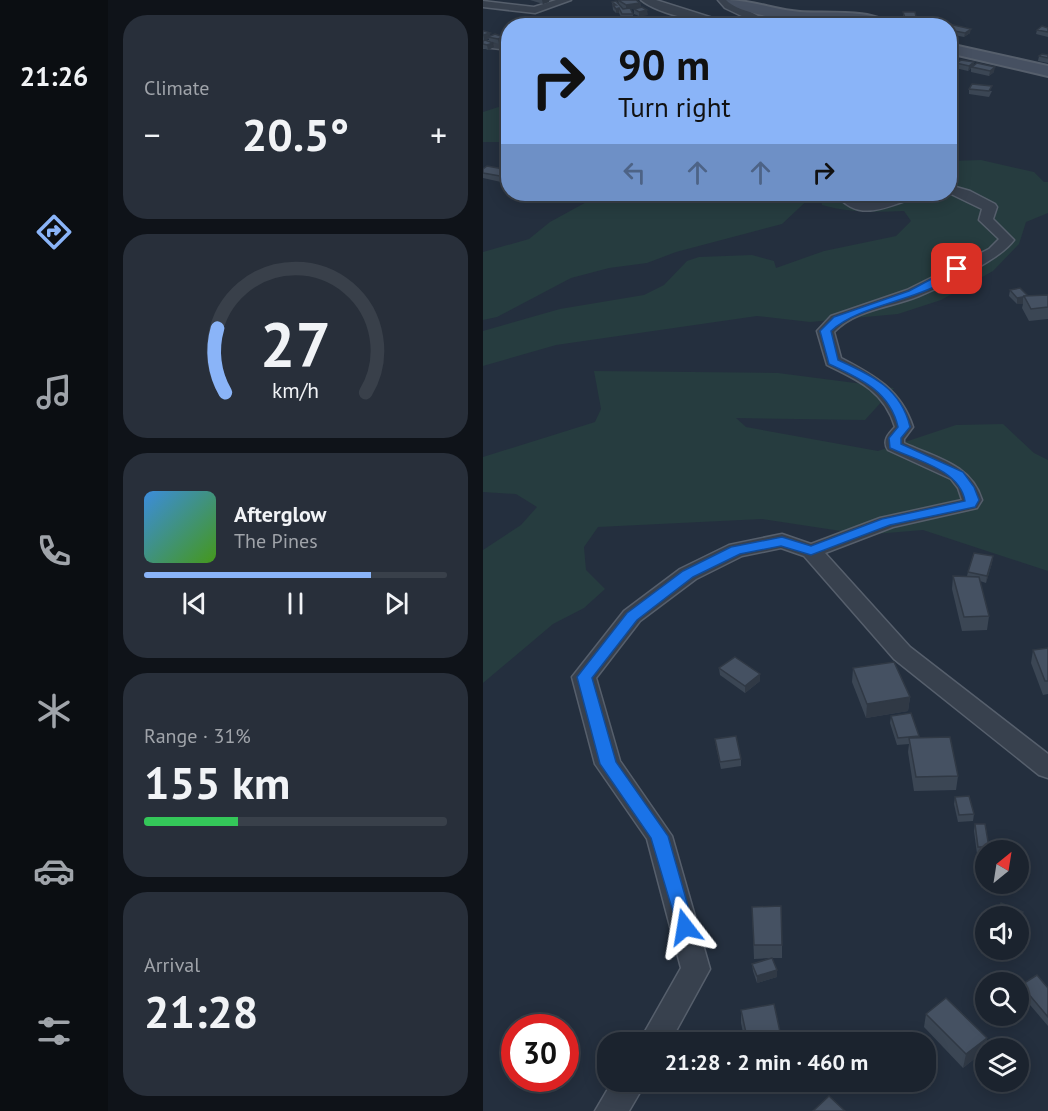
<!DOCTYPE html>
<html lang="en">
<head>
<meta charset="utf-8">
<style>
	body { margin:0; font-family:"PT Sans",sans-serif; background:#282f3a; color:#f1f3f6; height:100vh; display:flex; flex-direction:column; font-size:22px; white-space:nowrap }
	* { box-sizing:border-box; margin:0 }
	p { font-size:20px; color:#a0a4aa }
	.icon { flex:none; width:33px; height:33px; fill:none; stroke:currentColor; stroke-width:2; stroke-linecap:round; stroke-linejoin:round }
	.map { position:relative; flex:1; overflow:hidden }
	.sheet { display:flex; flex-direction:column; gap:15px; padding:15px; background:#0f1319; width:375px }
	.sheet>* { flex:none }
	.banner { position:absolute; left:18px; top:18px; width:456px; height:183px; border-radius:24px; box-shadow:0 3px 15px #0003,0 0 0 2px #39404a; background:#8ab4f8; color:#111; overflow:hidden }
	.needle { width:39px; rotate:30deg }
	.controls { position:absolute; left:492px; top:840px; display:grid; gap:12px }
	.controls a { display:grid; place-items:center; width:54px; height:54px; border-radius:50%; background:#1b232e; box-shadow:0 3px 15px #0003,0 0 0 2px #39404a; font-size:30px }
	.speed { position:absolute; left:18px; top:1014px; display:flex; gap:12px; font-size:30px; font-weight:700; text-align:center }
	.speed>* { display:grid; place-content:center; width:78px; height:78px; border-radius:50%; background:#1b232e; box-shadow:0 3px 15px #0003,0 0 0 2px #39404a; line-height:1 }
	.speed .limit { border:9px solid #d22; background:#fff; color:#111 }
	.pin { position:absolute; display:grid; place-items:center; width:51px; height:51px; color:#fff; margin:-26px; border-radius:12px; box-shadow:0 3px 9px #0006 }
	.me { position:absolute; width:66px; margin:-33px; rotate:346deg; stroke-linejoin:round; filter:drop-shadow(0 0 4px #0008) }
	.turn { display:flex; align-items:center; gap:21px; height:126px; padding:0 18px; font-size:27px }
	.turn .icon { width:78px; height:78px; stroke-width:2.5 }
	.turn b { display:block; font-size:42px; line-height:51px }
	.lanes { display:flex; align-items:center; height:57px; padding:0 18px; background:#0003; justify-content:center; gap:30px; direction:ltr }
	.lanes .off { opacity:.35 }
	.big { font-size:45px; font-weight:700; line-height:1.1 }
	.sheet .widget { flex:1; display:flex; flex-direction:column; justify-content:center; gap:9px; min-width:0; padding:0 21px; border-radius:24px; background:#282f3a }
	.sheet .dial { align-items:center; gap:0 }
	.dial svg { height:156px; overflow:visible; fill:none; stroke:#39404a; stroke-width:7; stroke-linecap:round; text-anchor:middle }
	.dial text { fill:#f1f3f6; stroke:none }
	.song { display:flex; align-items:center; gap:18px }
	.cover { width:72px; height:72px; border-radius:9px; background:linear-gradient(135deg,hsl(210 70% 55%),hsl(100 70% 35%)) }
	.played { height:6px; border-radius:3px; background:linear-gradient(90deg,#8ab4f8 75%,#39404a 75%) }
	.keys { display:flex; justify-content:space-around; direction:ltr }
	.heat { display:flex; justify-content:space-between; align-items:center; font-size:33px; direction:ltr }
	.charge { height:9px; border-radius:4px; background:linear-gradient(90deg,#34c759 31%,#39404a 0) }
	.trip { position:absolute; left:114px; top:1032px; width:339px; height:60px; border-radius:24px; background:#1b232e; box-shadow:0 3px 15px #0003,0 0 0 2px #39404a; font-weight:700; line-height:60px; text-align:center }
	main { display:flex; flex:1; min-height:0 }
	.dock { display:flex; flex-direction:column; width:108px; justify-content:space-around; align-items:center; background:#0b0e12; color:#a0a4aa }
	.dock .icon { width:42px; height:42px }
	.dock .current { color:#8ab4f8 }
	.dock b { font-size:27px; color:#f1f3f6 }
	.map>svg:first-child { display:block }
	.green { fill:#263c3f }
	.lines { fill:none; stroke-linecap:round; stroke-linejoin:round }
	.street-casing { stroke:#565f6c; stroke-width:3 }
	.secondary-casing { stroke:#565f6c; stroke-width:4 }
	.street { fill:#38414e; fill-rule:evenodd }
	.secondary { fill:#465061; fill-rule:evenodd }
	.wall { fill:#3b4654 }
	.shaded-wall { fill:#303945 }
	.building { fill:#455162; stroke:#303945; stroke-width:1.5 }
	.route { fill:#1a73e8; stroke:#114b97; stroke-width:1.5 }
</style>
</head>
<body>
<main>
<nav class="dock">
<b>21:26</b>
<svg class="icon current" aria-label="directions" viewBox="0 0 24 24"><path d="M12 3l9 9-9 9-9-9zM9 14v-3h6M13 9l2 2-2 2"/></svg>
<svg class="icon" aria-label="music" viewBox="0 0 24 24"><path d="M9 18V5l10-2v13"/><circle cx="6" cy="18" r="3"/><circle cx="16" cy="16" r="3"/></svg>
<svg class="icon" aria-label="phone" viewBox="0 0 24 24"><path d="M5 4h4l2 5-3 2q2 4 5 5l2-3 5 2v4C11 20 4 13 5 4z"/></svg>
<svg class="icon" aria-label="climate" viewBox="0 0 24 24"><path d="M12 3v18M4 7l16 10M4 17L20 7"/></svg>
<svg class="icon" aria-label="car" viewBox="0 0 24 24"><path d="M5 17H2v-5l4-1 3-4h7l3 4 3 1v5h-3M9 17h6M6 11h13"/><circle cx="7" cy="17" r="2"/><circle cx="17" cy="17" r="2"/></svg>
<svg class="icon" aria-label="filters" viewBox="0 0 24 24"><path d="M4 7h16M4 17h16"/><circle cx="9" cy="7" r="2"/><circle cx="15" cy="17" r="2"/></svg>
</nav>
<section class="sheet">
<div class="widget"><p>Climate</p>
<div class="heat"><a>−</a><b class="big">20.5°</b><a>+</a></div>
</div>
<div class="widget dial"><svg viewBox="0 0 100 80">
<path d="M14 69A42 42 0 1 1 86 69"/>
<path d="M14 69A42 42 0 0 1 10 36" stroke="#8ab4f8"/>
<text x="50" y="56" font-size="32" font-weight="700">27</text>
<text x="50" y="72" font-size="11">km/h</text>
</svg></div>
<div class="widget">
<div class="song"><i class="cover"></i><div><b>Afterglow</b><p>The Pines</p></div></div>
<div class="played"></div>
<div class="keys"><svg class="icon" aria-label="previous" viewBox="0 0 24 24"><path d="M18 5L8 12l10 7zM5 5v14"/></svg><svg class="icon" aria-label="pause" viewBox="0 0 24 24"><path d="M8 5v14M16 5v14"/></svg><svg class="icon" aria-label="next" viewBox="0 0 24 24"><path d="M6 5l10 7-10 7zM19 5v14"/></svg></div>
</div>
<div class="widget"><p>Range · 31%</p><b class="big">155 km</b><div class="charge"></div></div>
<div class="widget"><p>Arrival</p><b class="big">21:28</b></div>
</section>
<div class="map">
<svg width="565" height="1111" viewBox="0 0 565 1111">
	<rect width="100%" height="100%" fill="#242f3e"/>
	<g class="green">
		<polygon points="25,104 25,142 0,142 0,112"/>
		<path d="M 498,160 L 551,172 L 561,182 L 565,182 L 565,213 L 543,222 L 536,244 L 510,271 L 458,300 L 415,314 L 327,322 L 274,316 L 73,345 L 0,366 L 0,331 L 77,309 L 161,295 L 181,285 L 204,261 L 216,257 L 269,255 L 291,261 L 293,268 L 341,251 L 413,236 L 428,221 L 421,211 C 393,212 366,213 339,205 L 336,194 L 466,194 L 467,161 Z"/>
		<polygon points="118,194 331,194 299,224 193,252 164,263 126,268 88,278 14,317 0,320 0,252 46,239 67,222"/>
		<polygon points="111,371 295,373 411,388 382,420 253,418 263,427 395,451 473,425 520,424 551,453 565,460 565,571 440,530 392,534 371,533 279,519 115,527 101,547 103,570 122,589 101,608 70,624 0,683 0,550 38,525 54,507 33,494 0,492 0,457 112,422 118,409"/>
	</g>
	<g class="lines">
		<defs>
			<g id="street">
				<polygon points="73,0 88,0 52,13 0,7 0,1 51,7"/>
				<path d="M 158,0 L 173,0 L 255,26 C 231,26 176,15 158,0 Z"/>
				<polygon points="235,0 246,0 275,16 275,22 272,26 258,26 265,19 242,8"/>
				<polygon points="0,41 26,44 26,50 0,47"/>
				<path d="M 466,185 L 487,191 L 512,204 L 514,207 L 510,219 L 531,240 C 517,260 460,286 436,296 C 407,308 373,309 351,332 L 358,358 C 391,375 418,390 430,427 L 421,439 L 421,443 C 453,458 488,464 499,500 L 494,508 L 410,527 L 342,553 L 427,647 L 565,754 L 565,778 L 556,775 L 411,659 L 321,556 L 298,548 L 259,556 L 213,579 L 157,621 L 113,678 L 137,761 L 189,836 L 227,969 L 187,1042 L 156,1042 L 198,968 L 164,839 L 112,764 L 89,677 L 141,611 L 197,569 L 246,545 L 299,534 L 328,544 L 397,518 L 479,500 L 475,488 L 468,479 L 405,450 C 399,441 405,434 412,427 C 401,391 375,380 344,365 L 334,331 L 348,316 L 424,290 L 506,249 L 516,239 L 496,220 L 499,209 L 466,193 Z"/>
				<path d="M 353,194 L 368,194 L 375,200 L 384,203 L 416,194 L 436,194 L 434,197 C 405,206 376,224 353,194 Z"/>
				<polygon points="129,1082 163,1082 146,1111 112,1111"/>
			</g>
			<g id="secondary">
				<path d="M 243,0 C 268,0 292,10 317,12 C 341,14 392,8 409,26 C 376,26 264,23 243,0 Z"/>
				<polygon points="466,44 565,66 565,76 466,53"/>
			</g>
		</defs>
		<use href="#street" class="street-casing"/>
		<use href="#secondary" class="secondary-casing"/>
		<use href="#street" class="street"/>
		<use href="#secondary" class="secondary"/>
	</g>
	<g class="wall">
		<polygon points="47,0 66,0 66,2 60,4"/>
		<polygon points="135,0 157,3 158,7 148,9 150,14 150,18 139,19 136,13 133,13 130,10 129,2 136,4"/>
		<polygon points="151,9 165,15 156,16 151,14"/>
		<polygon points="420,12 434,21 434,26 422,26 420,16"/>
		<polygon points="466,26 487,33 481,37 466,34"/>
		<polygon points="565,28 565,37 553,34 554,30"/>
		<polygon points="0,31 7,36 22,41 16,44 6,41 6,39 0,40"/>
		<polygon points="0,41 11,47 5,50 0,48"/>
		<polygon points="565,55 565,63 555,61 556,56"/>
		<polygon points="491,62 490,66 511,72 506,76 488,72 488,68 485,71 472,68 473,63"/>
		<polygon points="486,89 509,91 506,97 486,94"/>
		<polygon points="0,169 26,170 26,177 18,182 0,178"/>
		<polygon points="68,194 87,194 87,195"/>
		<polygon points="527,290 545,296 565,295 565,319 546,321 539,308 540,304 534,304 526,296"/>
		<polygon points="510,556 509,563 503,583 497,581 506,616 504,630 479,631 469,589 470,576 484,576 485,572"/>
		<polygon points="565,648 565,694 560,695 548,663 550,650"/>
		<polygon points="236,668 277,681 262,693 237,675"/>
		<polygon points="370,668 427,697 425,711 383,718 369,682"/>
		<polygon points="408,716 436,736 436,738 475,776 473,790 431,791 425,752 426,744 414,745 407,723"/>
		<polygon points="232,739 258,759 258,766 238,769 233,746"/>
		<polygon points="472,797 491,814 490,821 475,822 471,804"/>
		<polygon points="492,824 506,847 505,850 502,850 502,854 494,854 491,831"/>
		<polygon points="269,907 299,945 299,958 289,958 294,970 294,977 274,983 270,971 269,964 287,958 271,959"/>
		<polygon points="538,985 565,988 565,1026 536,992"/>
		<polygon points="291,1004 299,1042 262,1042 258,1023 258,1010"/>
		<polygon points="443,1014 504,1038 501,1051 480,1068 441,1027"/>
	</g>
	<g class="shaded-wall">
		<polygon points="59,0 66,0 66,2 60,4"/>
		<polygon points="157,3 158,7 143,10 143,5"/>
		<polygon points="136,8 136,13 133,13 133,9"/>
		<polygon points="164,10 165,15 156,16 156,12"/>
		<polygon points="488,29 487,33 481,37 482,33"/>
		<polygon points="7,33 8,37 5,37 6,39 1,40 0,35"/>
		<polygon points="21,37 22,41 16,44 15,39"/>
		<polygon points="10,43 11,47 5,50 4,45"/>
		<polygon points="491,62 490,67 489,67 485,71 486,66"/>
		<polygon points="512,67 511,72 506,76 507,71"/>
		<polygon points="26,171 26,177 18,182 17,176"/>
		<polygon points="540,297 540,304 534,304 534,298"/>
		<polygon points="510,556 509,563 503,583 504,576"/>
		<polygon points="277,674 277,681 262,693 262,686"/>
		<polygon points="427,697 425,711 383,718 384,704"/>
		<polygon points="294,970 294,977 274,983 274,976"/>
		<polygon points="504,1038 501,1051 480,1068 483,1054"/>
	</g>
	<g class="building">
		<polygon points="135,0 153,0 157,3 143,5"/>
		<polygon points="133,1 140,9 147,8 150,14 139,14 136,8 133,9 130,5 133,5 129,2"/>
		<polygon points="159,7 164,10 156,12 151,9"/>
		<polygon points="420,12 432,12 434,21 423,21"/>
		<polygon points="95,21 102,24 91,26 86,23"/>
		<polygon points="374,24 382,24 384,26 375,26"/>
		<polygon points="466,24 488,29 482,33 466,30 466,26 464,26"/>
		<polygon points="559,26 565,28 565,32 554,30"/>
		<polygon points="0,31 1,31 7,33 0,35"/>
		<polygon points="12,34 21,37 15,39 5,37"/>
		<polygon points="2,40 10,43 4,45 0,44 0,41"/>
		<polygon points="559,54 565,55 565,58 556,56"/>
		<polygon points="478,60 491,62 486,66 473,63"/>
		<polygon points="494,63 512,67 507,71 489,67"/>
		<polygon points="489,84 509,86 506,91 486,89"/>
		<polygon points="4,166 26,170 26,171 17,176 0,173 0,169"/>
		<polygon points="537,288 545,296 534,298 527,290"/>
		<polygon points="565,295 565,307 548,309 541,296"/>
		<polygon points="491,553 510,556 504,576 485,572"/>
		<polygon points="470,576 496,577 506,616 481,617"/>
		<polygon points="565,648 565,681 562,681 550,650"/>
		<polygon points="252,657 277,674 262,686 236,668"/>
		<polygon points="411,662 427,697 384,704 370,668"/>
		<polygon points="428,713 436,736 415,738 408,716"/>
		<polygon points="253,736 258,759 237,762 232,739"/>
		<polygon points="467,737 475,776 433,777 426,738"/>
		<polygon points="486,796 491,814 476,815 472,797"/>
		<polygon points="492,824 502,824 506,847 495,847"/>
		<polygon points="518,903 540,912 536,923 536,916 513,916"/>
		<polygon points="298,906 299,945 271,945 269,907"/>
		<polygon points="289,958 294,970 274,976 269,964"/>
		<polygon points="554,975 565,988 565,1017 538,985"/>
		<polygon points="463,998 504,1038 483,1054 443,1014"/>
		<polygon points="291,1004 299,1041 291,1042 265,1042 258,1010"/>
		<polygon points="346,1096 362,1111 330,1111"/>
	</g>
	<path class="route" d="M 471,267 L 479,269 C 445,301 379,302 348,331 L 355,360 C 388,375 418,388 427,427 L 418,438 L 418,444 L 480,472 L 491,487 L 496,500 L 492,507 L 407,525 L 328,555 L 298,546 L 257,554 L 210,577 L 154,620 L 109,678 L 133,762 L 185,836 L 211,927 L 209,932 L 202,934 L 196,932 L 168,838 L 117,764 L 94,677 L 144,613 L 200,571 L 248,547 L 299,537 L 328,546 L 399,519 L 482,501 C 477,470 433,460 407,448 L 406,438 L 415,427 C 407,391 376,378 346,364 L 337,331 L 351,317 L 426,291 Z"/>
</svg>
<div class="controls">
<a><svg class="needle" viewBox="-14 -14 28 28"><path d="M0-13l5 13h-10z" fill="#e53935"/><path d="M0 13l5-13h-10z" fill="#a0a4aa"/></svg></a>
<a><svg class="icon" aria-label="sound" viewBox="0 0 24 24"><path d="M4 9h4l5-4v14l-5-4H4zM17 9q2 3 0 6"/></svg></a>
<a><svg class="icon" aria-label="search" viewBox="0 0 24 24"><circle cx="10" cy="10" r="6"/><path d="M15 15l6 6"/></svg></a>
<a><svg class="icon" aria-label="layers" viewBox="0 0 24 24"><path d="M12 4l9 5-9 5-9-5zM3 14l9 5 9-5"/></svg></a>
</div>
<div class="speed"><div class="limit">30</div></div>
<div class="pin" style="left:474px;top:269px;background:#d93025"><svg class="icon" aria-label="arrive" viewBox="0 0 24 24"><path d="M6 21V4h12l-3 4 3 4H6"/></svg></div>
<svg class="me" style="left:202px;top:927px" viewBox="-20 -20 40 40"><path d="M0-17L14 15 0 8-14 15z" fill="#1a73e8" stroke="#fff" stroke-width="4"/></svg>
<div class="trip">21:28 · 2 min · 460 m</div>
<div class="banner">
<div class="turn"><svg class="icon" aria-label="right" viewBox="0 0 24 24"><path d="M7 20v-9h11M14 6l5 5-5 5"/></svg><div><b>90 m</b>Turn right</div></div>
<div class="lanes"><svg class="icon off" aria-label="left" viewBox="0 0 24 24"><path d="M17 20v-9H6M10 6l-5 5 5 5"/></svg><svg class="icon off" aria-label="ahead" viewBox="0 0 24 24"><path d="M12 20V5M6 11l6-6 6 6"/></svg><svg class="icon off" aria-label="ahead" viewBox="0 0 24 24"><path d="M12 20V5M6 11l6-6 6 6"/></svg><svg class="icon" aria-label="right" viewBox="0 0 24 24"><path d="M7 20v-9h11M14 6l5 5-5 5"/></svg></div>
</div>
</div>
</main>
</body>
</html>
